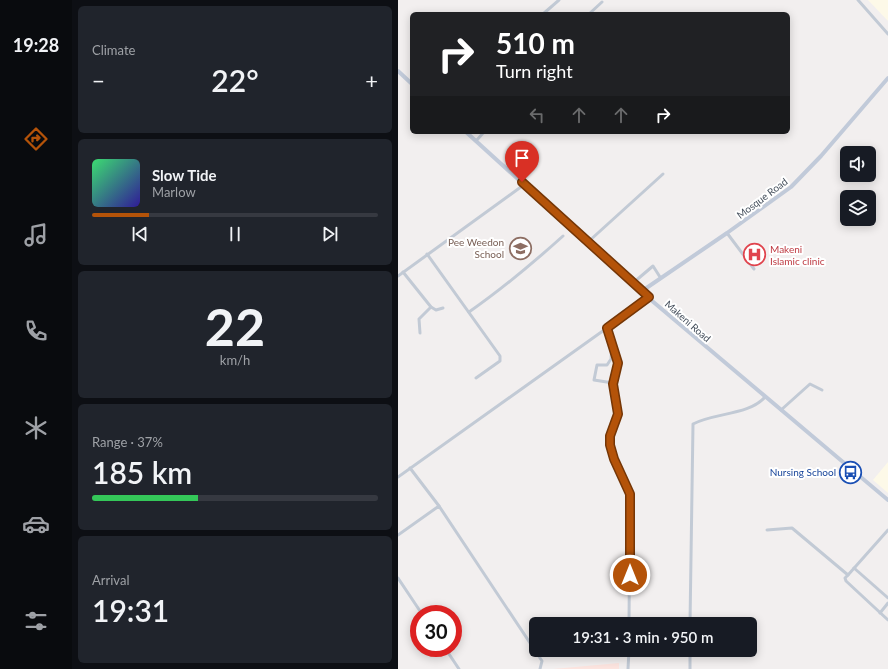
<!DOCTYPE html>
<html lang="en">
<head>
<meta charset="utf-8">
<style>
	body { margin:0; font-family:Lato,sans-serif; background:#20242c; color:#f1f3f6; height:100vh; display:flex; flex-direction:column; font-size:15px; white-space:nowrap }
	* { box-sizing:border-box; margin:0 }
	p { font-size:13px; color:#9ea1a6 }
	.icon { flex:none; width:22px; height:22px; fill:none; stroke:currentColor; stroke-width:2; stroke-linecap:round; stroke-linejoin:round }
	.map { position:relative; flex:1; overflow:hidden }
	.side { display:flex; flex-direction:column; gap:6px; padding:6px; background:#0d0f14; width:326px }
	.side>* { flex:none }
	.top-card { position:absolute; left:12px; top:12px; width:380px; height:122px; border-radius:6px; box-shadow:0 2px 10px #0003; background:#202124; color:#fff; overflow:hidden }
	.controls { position:absolute; left:442px; top:146px; display:grid; gap:8px }
	.controls a { display:grid; place-items:center; width:36px; height:36px; border-radius:6px; background:#171b24; box-shadow:0 2px 10px #0003; font-size:20px }
	.speed { position:absolute; left:12px; top:605px; display:flex; gap:8px; font-size:20px; font-weight:700; text-align:center }
	.speed>* { display:grid; place-content:center; width:52px; height:52px; border-radius:50%; background:#171b24; box-shadow:0 2px 10px #0003; line-height:1 }
	.speed .limit { border:6px solid #d22; background:#fff; color:#111 }
	.pin { position:absolute; display:grid; place-items:center; width:34px; height:34px; color:#fff; margin:-41px -17px; border-radius:50% 50% 50% 0; rotate:-45deg; box-shadow:0 0 4px #0007 }
	.pin .icon { rotate:45deg }
	.me { position:absolute; width:44px; margin:-22px; rotate:0deg; stroke-linejoin:round; filter:drop-shadow(0 0 3px #0008) }
	.turn { display:flex; align-items:center; gap:14px; height:84px; padding:0 20px; font-size:18px }
	.turn .icon { width:52px; height:52px; stroke-width:2.5 }
	.turn b { display:block; font-size:28px; line-height:34px }
	.lanes { display:flex; align-items:center; height:38px; padding:0 20px; background:#0003; justify-content:center; gap:20px; direction:ltr }
	.lanes .off { opacity:.35 }
	.big { font-size:30px; font-weight:600; line-height:1.1 }
	.side .tile { flex:1; display:flex; flex-direction:column; justify-content:center; gap:6px; min-width:0; padding:0 14px; border-radius:6px; background:#20242c }
	.side .dial { align-items:center; gap:0 }
	.dial b { font-size:52px; line-height:1 }
	.song { display:flex; align-items:center; gap:12px }
	.cover { width:48px; height:48px; border-radius:6px; background:linear-gradient(135deg,hsl(140 70% 55%),hsl(250 70% 35%)) }
	.played { height:4px; border-radius:2px; background:linear-gradient(90deg,#b45309 20%,#363941 20%) }
	.keys { display:flex; justify-content:space-around; direction:ltr }
	.heat { display:flex; justify-content:space-between; align-items:center; font-size:22px; direction:ltr }
	.charge { height:6px; border-radius:3px; background:linear-gradient(90deg,#34c759 37%,#363941 0) }
	.trip { position:absolute; left:131px; top:617px; width:228px; height:40px; border-radius:6px; background:#171b24; box-shadow:0 2px 10px #0003; font-weight:600; line-height:40px; text-align:center }
	main { display:flex; flex:1; min-height:0 }
	.menu { display:flex; flex-direction:column; width:72px; justify-content:space-around; align-items:center; background:#090b0e; color:#9ea1a6 }
	.menu .icon { width:28px; height:28px }
	.menu .selected { color:#b45309 }
	.menu b { font-size:18px; color:#f1f3f6 }
	.map>svg:first-child { display:block }
	.commercial { fill:#fdf9e8 }
	.medical { fill:#fce4df }
	.lines { fill:none; stroke-linecap:round; stroke-linejoin:round }
	.street { stroke:#c2cad5; stroke-width:3 }
	.secondary { stroke:#c1cad9; stroke-width:4 }
	.route-casing { stroke:#753606; stroke-width:10 }
	.route { stroke:#b45309; stroke-width:7 }
	.labels { text-anchor:middle; dominant-baseline:central; stroke-width:4; stroke-linejoin:round; paint-order:stroke }
	.street-label { font-size:10px; fill:#46505d; stroke:#fff }
	.education-label { font-size:10px; fill:#785e54; stroke:#fff; text-anchor:end }
	.health-label { font-size:10px; fill:#be3a42; stroke:#fff; text-anchor:start }
	.transit-label { font-size:10px; fill:#164399; stroke:#fff; text-anchor:end }
</style>
</head>
<body>
<main>
<nav class="menu">
<b>19:28</b>
<svg class="icon selected" aria-label="directions" viewBox="0 0 24 24"><path d="M12 3l9 9-9 9-9-9zM9 14v-3h6M13 9l2 2-2 2"/></svg>
<svg class="icon" aria-label="music" viewBox="0 0 24 24"><path d="M9 18V5l10-2v13"/><circle cx="6" cy="18" r="3"/><circle cx="16" cy="16" r="3"/></svg>
<svg class="icon" aria-label="phone" viewBox="0 0 24 24"><path d="M5 4h4l2 5-3 2q2 4 5 5l2-3 5 2v4C11 20 4 13 5 4z"/></svg>
<svg class="icon" aria-label="climate" viewBox="0 0 24 24"><path d="M12 3v18M4 7l16 10M4 17L20 7"/></svg>
<svg class="icon" aria-label="car" viewBox="0 0 24 24"><path d="M5 17H2v-5l4-1 3-4h7l3 4 3 1v5h-3M9 17h6M6 11h13"/><circle cx="7" cy="17" r="2"/><circle cx="17" cy="17" r="2"/></svg>
<svg class="icon" aria-label="filters" viewBox="0 0 24 24"><path d="M4 7h16M4 17h16"/><circle cx="9" cy="7" r="2"/><circle cx="15" cy="17" r="2"/></svg>
</nav>
<section class="side">
<div class="tile"><p>Climate</p>
<div class="heat"><a>−</a><b class="big">22°</b><a>+</a></div>
</div>
<div class="tile">
<div class="song"><i class="cover"></i><div><b>Slow Tide</b><p>Marlow</p></div></div>
<div class="played"></div>
<div class="keys"><svg class="icon" aria-label="previous" viewBox="0 0 24 24"><path d="M18 5L8 12l10 7zM5 5v14"/></svg><svg class="icon" aria-label="pause" viewBox="0 0 24 24"><path d="M8 5v14M16 5v14"/></svg><svg class="icon" aria-label="next" viewBox="0 0 24 24"><path d="M6 5l10 7-10 7zM19 5v14"/></svg></div>
</div>
<div class="tile dial"><b>22</b><p>km/h</p></div>
<div class="tile"><p>Range · 37%</p><b class="big">185 km</b><div class="charge"></div></div>
<div class="tile"><p>Arrival</p><b class="big">19:31</b></div>
</section>
<div class="map">
<svg width="490" height="669" viewBox="0 0 490 669">
	<rect width="100%" height="100%" fill="#f2efef"/>
	<g class="commercial">
		<polygon points="470,0 490,0 490,21"/>
		<polygon points="490,462 490,493 475,480"/>
	</g>
	<polygon class="medical" points="221,663 221,669 155,669"/>
	<g class="lines">
		<g class="street">
			<polyline points="460,0 490,34"/>
			<polyline points="145,14 161,0"/>
			<polyline points="191,14 204,2"/>
			<polyline points="78,141 86,132"/>
			<polyline points="329,233 356,269"/>
			<polyline points="190,242 265,174"/>
			<polyline points="29,254 102,356 102,361 78,378"/>
			<polyline points="5,272 33,307 38,310 45,308"/>
			<polyline points="0,276 127,184"/>
			<polyline points="235,283 255,266 262,277"/>
			<path d="M 71,312 C 104,289 135,263 165,236"/>
			<polyline points="209,328 220,363 215,383 220,414 212,436 212,445 216,459 232,494 231,624"/>
			<polyline points="22,333 21,319 33,307"/>
			<polyline points="214,345 213,359 209,365 199,365 196,380 215,383"/>
			<polyline points="383,410 412,384 424,390"/>
			<polyline points="12,468 41,506"/>
			<polyline points="0,477 251,298"/>
			<polyline points="369,530 394,528 450,575 490,530"/>
			<polyline points="0,535 41,506 144,661 142,669"/>
			<polyline points="456,568 490,598"/>
			<polyline points="450,575 447,578 448,581 490,620"/>
			<polyline points="0,578 24,614"/>
			<polyline points="482,613 490,603"/>
			<path d="M 292,624 L 295,424 C 315,413 352,415 367,397"/>
			<polyline points="47,648 61,669"/>
			<polyline points="230,669 231,650"/>
			<polyline points="292,669 292,650"/>
		</g>
		<g class="secondary">
			<polyline points="0,71 14,84"/>
			<polyline points="68,132 253,300 490,500"/>
			<polyline points="244,291 329,233 393,187 423,156 490,78"/>
		</g>
	</g>
	<g class="lines">
		<defs>
			<polyline id="route" points="124,182 251,297 209,328 220,363 215,384 220,414 212,436 212,445 216,459 232,494 232,575"/>
		</defs>
		<use href="#route" class="route-casing"/>
		<use href="#route" class="route"/>
	</g>
	<defs>
		<symbol id="school-ring" viewBox="-11 -11 22 22"><circle r="9.5" fill="#fff" stroke="#8d6e63" stroke-width="1.5"/><path d="M0-5L7-2L0 1L-7-2ZM-4 1L0 2.5L4 1V4Q0 6-4 4Z" fill="#8d6e63"/></symbol>
		<symbol id="hospital-ring" viewBox="-11 -11 22 22"><circle r="9.5" fill="#fff" stroke="#e0444e" stroke-width="1.5"/><path d="M-5-5h3v3.5h4V-5h3V5h-3V1.5h-4V5h-3Z" fill="#e0444e"/></symbol>
		<symbol id="bus-ring" viewBox="-11 -11 22 22"><circle r="9.5" fill="#fff" stroke="#1a4fb4" stroke-width="1.5"/><path d="M-5-6H5V4H4V6H2V4H-2V6H-4V4H-5ZM-3.5-4V0h7V-4ZM-3.5 1.2v1.5H-2V1.2ZM2 1.2v1.5H3.5V1.2Z" fill="#1a4fb4"/></symbol>
	</defs>
	<g fill-rule="evenodd">
		<use href="#school-ring" x="110" y="236" width="25" height="25"/>
		<use href="#hospital-ring" x="344" y="242" width="25" height="25"/>
		<use href="#bus-ring" x="440" y="460" width="25" height="25"/>
	</g>
	<g class="labels">
		<g class="street-label">
			<text transform="translate(364 198) rotate(-37)">Mosque Road</text>
			<text transform="translate(290 321) rotate(41)">Makeni Road</text>
		</g>
		<g class="education-label">
			<text x="106" y="242">Pee Weedon<tspan x="106" dy="12">School</tspan></text>
		</g>
		<g class="health-label">
			<text x="372" y="249">Makeni<tspan x="372" dy="12">Islamic clinic</tspan></text>
		</g>
		<g class="transit-label">
			<text x="438" y="472">Nursing School</text>
		</g>
	</g>
</svg>
<div class="controls">
<a><svg class="icon" aria-label="sound" viewBox="0 0 24 24"><path d="M4 9h4l5-4v14l-5-4H4zM17 9q2 3 0 6"/></svg></a>
<a><svg class="icon" aria-label="layers" viewBox="0 0 24 24"><path d="M12 4l9 5-9 5-9-5zM3 14l9 5 9-5"/></svg></a>
</div>
<div class="speed"><div class="limit">30</div></div>
<div class="pin" style="left:124px;top:182px;background:#d93025"><svg class="icon" aria-label="arrive" viewBox="0 0 24 24"><path d="M6 21V4h12l-3 4 3 4H6"/></svg></div>
<svg class="me" style="left:232px;top:575px" viewBox="-20 -20 40 40"><circle r="17" fill="#b45309" stroke="#fff" stroke-width="3"/><path d="M0-11L8 9 0 5-8 9z" fill="#fff"/></svg>
<div class="trip">19:31 · 3 min · 950 m</div>
<div class="top-card">
<div class="turn"><svg class="icon" aria-label="right" viewBox="0 0 24 24"><path d="M7 20v-9h11M14 6l5 5-5 5"/></svg><div><b>510 m</b>Turn right</div></div>
<div class="lanes"><svg class="icon off" aria-label="left" viewBox="0 0 24 24"><path d="M17 20v-9H6M10 6l-5 5 5 5"/></svg><svg class="icon off" aria-label="ahead" viewBox="0 0 24 24"><path d="M12 20V5M6 11l6-6 6 6"/></svg><svg class="icon off" aria-label="ahead" viewBox="0 0 24 24"><path d="M12 20V5M6 11l6-6 6 6"/></svg><svg class="icon" aria-label="right" viewBox="0 0 24 24"><path d="M7 20v-9h11M14 6l5 5-5 5"/></svg></div>
</div>
</div>
</main>
</body>
</html>
